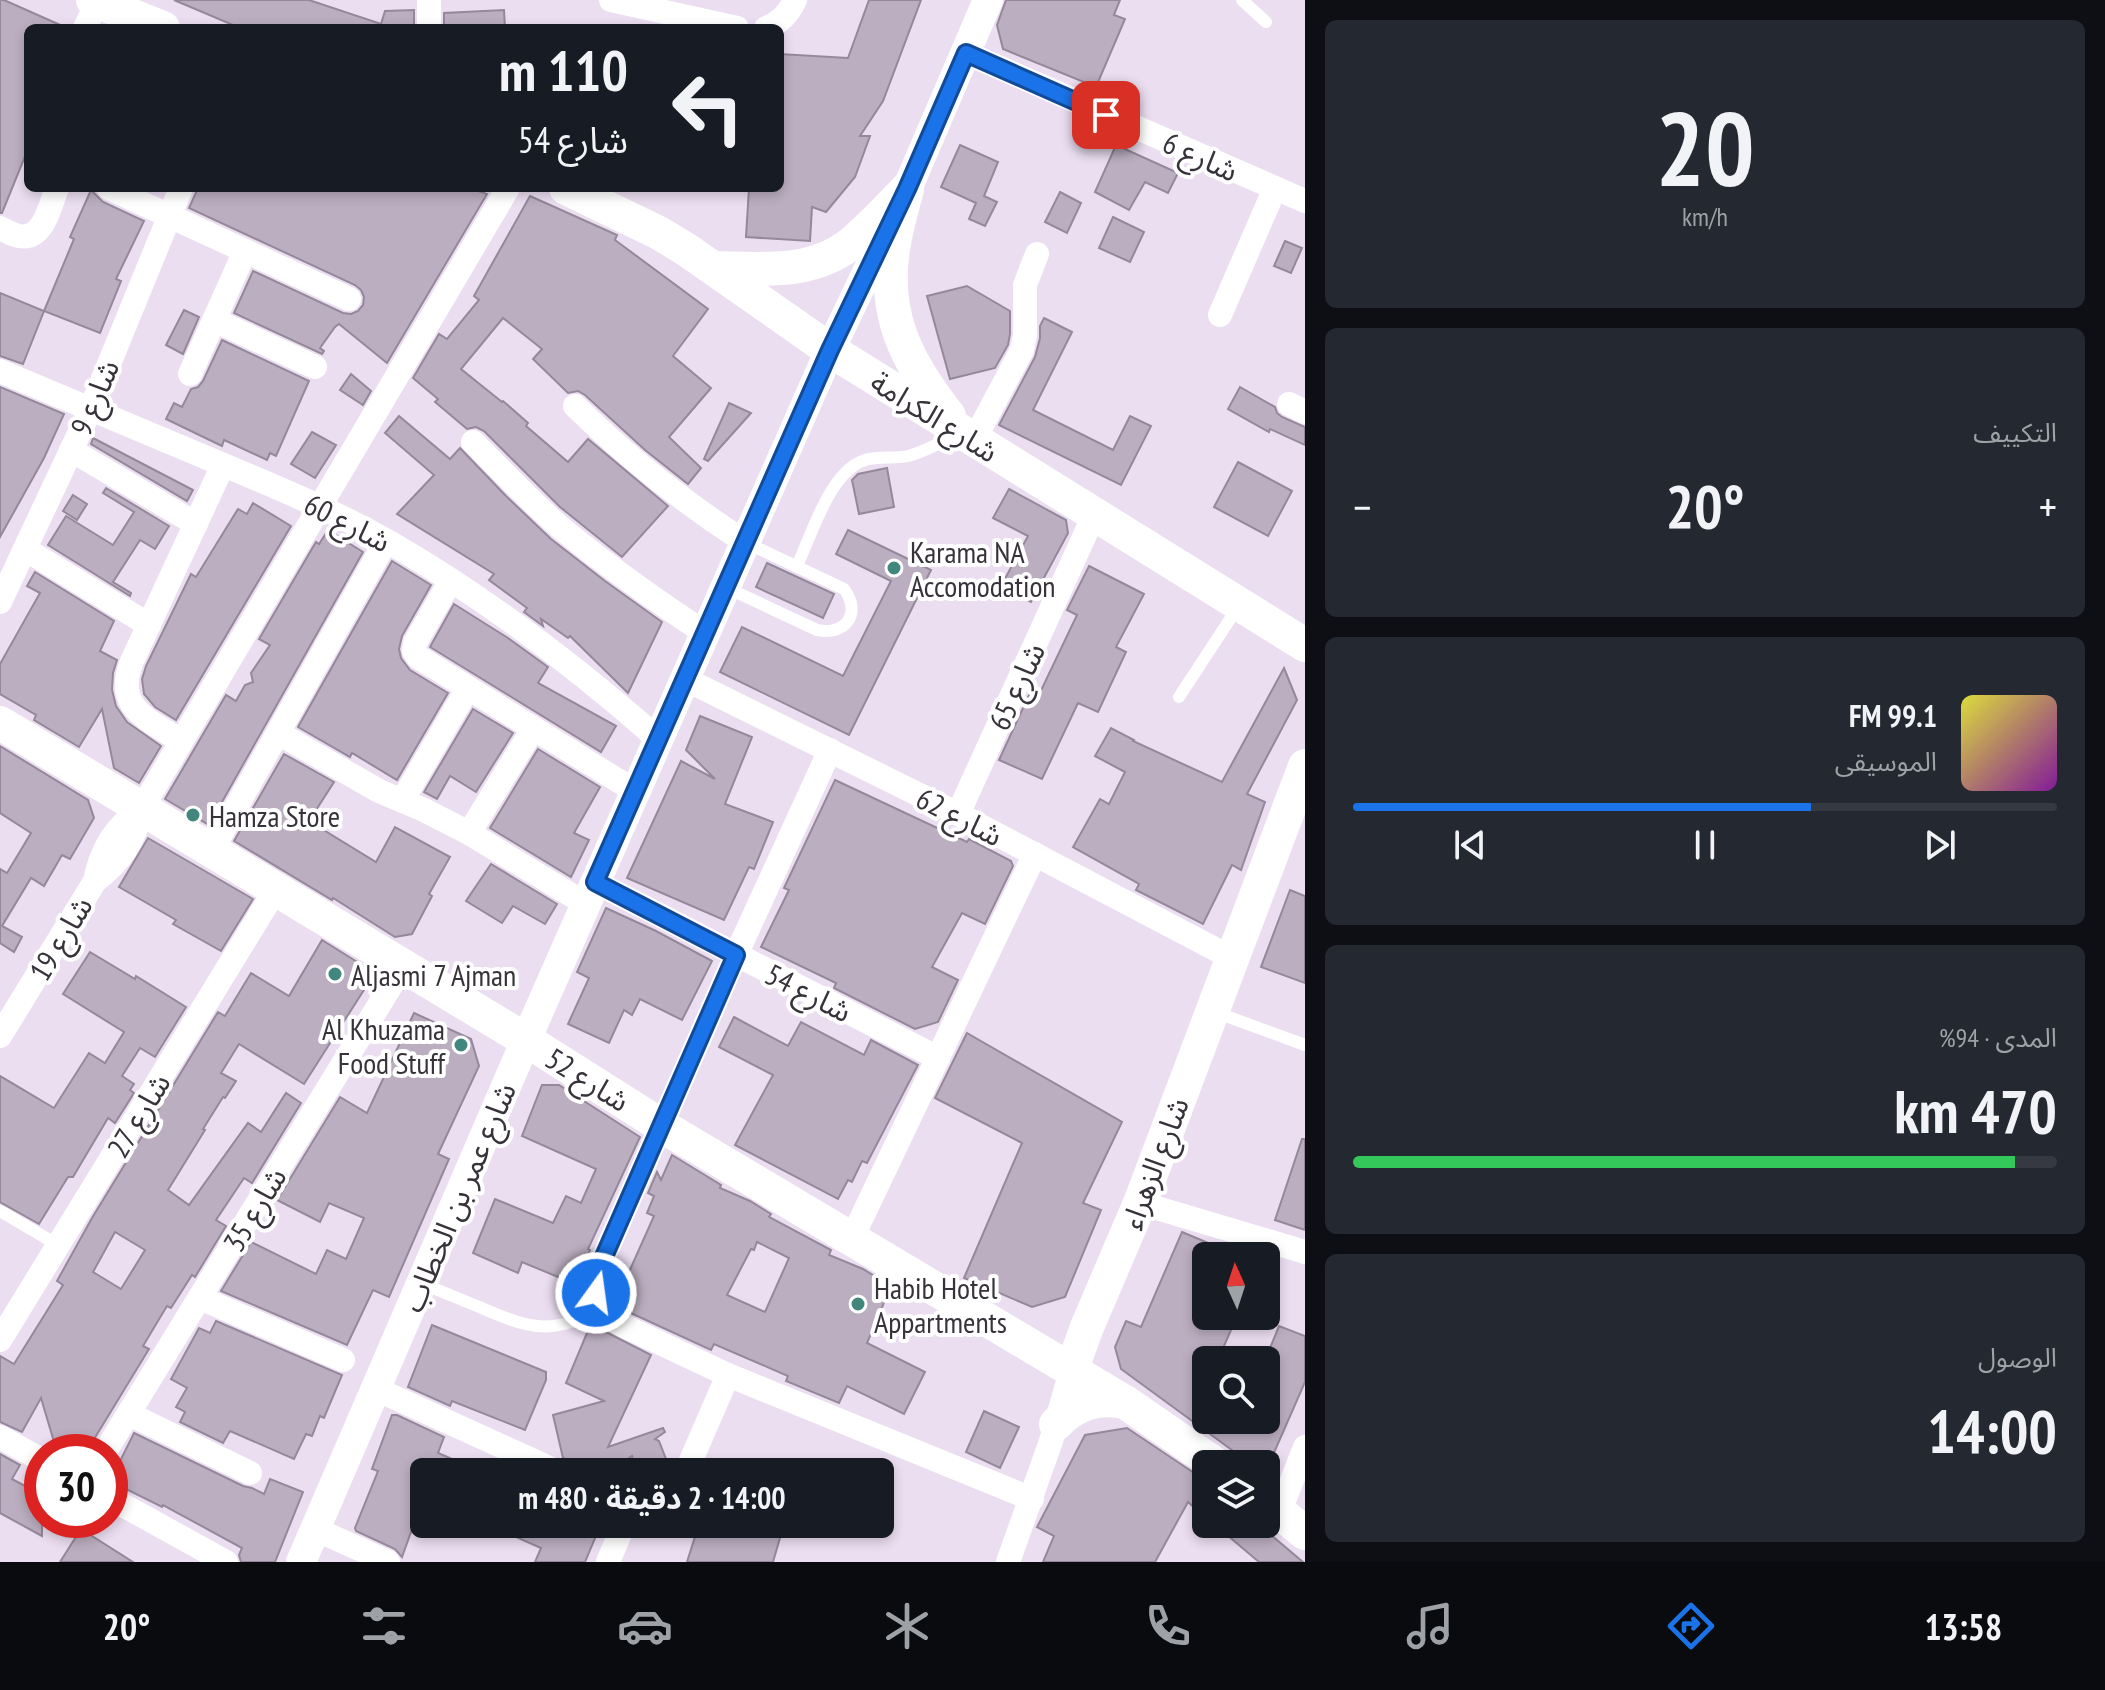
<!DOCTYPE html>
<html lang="ar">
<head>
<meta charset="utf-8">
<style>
	body { margin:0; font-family:"PT Sans Narrow","Noto Sans Arabic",sans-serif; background:#242831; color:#f1f3f6; direction:rtl; height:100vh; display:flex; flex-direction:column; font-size:30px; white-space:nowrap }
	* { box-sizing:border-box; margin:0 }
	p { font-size:26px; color:#9ea1a6 }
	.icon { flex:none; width:44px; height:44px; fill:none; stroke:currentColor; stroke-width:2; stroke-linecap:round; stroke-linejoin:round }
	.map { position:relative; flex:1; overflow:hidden; direction:ltr }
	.panel { display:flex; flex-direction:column; gap:20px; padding:20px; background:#0d0f14; width:800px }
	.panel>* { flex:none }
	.guide { position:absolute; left:24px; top:24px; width:760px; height:168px; border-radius:12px; box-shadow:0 4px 12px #0003; direction:rtl; background:#171b24; color:#f1f3f6; overflow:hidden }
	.needle { width:52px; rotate:357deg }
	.tools { position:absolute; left:1192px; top:1242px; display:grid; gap:16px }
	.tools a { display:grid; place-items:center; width:88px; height:88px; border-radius:12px; background:#171b24; box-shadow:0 4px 12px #0003; font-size:40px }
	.speed { position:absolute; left:24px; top:1434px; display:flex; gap:16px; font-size:40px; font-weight:700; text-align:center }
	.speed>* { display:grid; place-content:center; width:104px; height:104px; border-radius:50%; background:#171b24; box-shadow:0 4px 12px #0003; line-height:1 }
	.speed .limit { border:12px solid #d22; background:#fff; color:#111 }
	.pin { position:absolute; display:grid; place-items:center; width:68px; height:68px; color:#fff; margin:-34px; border-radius:16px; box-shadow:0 4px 12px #0006 }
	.me { position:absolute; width:88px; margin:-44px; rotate:14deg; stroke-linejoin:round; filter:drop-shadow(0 0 6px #0008) }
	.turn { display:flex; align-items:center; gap:28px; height:168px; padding:0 24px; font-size:36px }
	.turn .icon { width:104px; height:104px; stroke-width:2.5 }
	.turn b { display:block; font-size:56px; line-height:68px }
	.big { font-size:60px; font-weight:700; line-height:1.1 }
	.panel .widget { flex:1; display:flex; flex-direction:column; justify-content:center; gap:12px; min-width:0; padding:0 28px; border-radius:12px; background:#242831 }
	.panel .dial { align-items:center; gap:0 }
	.dial b { font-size:104px; line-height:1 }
	.song { display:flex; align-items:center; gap:24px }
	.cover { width:96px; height:96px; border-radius:12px; background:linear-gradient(135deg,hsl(60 70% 55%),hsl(290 70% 35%)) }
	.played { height:8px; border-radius:4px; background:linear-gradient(90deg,#1a73e8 65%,#363941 65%) }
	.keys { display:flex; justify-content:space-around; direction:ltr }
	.heat { display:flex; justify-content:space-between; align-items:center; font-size:44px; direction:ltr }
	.charge { height:12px; border-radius:6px; background:linear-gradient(90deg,#34c759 94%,#363941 0) }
	.trip { position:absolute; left:410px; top:1458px; width:484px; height:80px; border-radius:12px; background:#171b24; box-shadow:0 4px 12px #0003; font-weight:700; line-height:80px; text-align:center; direction:rtl }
	.dock { display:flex; height:128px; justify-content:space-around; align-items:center; background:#090b0e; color:#9ea1a6 }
	.dock .icon { width:56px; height:56px }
	.dock .active { color:#1a73e8 }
	.dock b { font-size:36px; color:#f1f3f6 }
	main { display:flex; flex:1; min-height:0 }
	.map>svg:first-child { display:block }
	.building { fill:#bbaec0; stroke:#94889a; stroke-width:2; fill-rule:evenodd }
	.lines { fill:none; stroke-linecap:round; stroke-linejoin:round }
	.service { stroke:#fff; stroke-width:12 }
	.minor { stroke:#fff; stroke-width:24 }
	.tertiary { stroke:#fff; stroke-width:30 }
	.secondary { stroke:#fff; stroke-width:34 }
	.route-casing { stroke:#114b97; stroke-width:20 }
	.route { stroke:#1a73e8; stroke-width:14 }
	.poi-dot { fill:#42877e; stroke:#fff; stroke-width:3 }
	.labels { text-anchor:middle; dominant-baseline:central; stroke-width:8; stroke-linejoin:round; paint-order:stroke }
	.street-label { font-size:30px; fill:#38333b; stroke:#fff }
	.poi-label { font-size:30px; fill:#38333b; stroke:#fff; text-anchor:start }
</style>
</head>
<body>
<main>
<section class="panel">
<div class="widget dial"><b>20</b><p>km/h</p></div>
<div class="widget"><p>التكييف</p>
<div class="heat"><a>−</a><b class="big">20°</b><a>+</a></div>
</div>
<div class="widget">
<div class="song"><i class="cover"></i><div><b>99.1 FM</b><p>الموسيقى</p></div></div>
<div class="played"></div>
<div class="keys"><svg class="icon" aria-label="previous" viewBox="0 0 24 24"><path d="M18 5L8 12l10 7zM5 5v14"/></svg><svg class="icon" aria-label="pause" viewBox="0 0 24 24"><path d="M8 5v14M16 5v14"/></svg><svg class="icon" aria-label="next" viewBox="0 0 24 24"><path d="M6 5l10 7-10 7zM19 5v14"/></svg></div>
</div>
<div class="widget"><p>المدى · 94%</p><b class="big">470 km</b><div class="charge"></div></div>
<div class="widget"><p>الوصول</p><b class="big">14:00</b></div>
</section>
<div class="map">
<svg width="1305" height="1562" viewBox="0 0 1305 1562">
	<rect width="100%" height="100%" fill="#ebdef1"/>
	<g class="building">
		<polygon points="0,0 4,0 67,28 28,28 28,149 2,213 0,213"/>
		<polygon points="174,0 309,0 381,24 385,11 414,10 414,28 240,28"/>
		<polygon points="869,0 921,0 883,101 860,136 870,136 855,177 826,212 812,207 810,241 746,237 749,188 780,188 780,54 848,58"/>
		<polygon points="1006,0 1120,0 1114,15 1125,19 1096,87 1003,49 997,25"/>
		<polygon points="504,10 505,28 444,28 444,13"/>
		<polygon points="960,145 998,162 984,196 997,202 985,226 969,219 976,203 941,187"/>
		<polygon points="1116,145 1178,173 1168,193 1145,182 1129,210 1095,192"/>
		<polygon points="198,188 470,188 487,194 387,363 339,324 335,327 320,348 324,351 322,354 234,313 253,271 343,313 351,314 358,311 363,305 364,297 361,290 355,285 189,208"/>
		<polygon points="91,190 103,202 144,221 116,279 121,281 100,333 44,311 74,239 70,237"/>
		<polygon points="1060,192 1081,203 1067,233 1045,222"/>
		<polygon points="530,196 617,235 615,240 708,309 673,356 711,388 669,437 701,468 688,484 645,450 585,395 578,391 568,393 533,359 542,349 503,318 461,369 502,402 503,401 528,423 526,426 568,462 588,439 668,506 622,557 560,507 484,431 476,427 467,429 435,402 438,399 413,378 439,334 447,339 479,300 474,296"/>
		<polygon points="1113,217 1144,232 1130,262 1099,248"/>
		<polygon points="1285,241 1302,248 1291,273 1274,266"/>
		<polygon points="967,286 1010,311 1010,334 1008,345 995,368 950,379 927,296"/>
		<polygon points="0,293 44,311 23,364 0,356"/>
		<polygon points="184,310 199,317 183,354 166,345"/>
		<polygon points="1044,318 1072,332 1033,410 1113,450 1130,416 1151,426 1121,485 999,425 1035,357 1040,338 1040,326"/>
		<polygon points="222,340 309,381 276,456 270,453 267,460 224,440 222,446 166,419 174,403 182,407 191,389 198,387 203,381"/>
		<polygon points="351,374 371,391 363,405 340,390"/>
		<polygon points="0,387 64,414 44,458 0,537"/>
		<polygon points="1240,387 1275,407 1277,413 1282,417 1305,427 1305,445 1270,429 1269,432 1228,409"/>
		<polygon points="729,403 751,413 708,461 704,459"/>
		<polygon points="399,416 450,459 460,448 506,496 551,539 605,581 662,622 628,693 570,636 568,638 541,619 543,626 524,612 527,608 489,580 494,574 397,514 434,475 385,433"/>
		<polygon points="312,432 336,445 315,478 291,464"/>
		<polygon points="93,438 193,490 187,501 91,444"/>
		<polygon points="1238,462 1292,491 1268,536 1214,507"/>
		<polygon points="887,468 894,507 859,514 852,480 858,474"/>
		<polygon points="106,488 169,526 155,549 140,540 113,582 131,593 130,596 48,545 66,516 113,545 134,512 103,493"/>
		<polygon points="1009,489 1066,520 1068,533 1031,602 1001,586 1028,536 993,518"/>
		<polygon points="73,495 87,504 77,520 63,511"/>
		<polygon points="253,503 291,526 176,720 155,707 144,694 142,679 146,666 191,574 196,577 238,509 247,514"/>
		<polygon points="328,530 363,552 209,825 165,799 226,695 236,701 245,685 253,682 251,673 270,645 259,639 316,542 319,544"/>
		<polygon points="848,530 931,570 849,735 720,672 742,627 843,676 891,581 836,554"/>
		<polygon points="392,561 431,585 402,636 399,649 401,658 410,670 448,693 397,780 352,753 350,757 298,727"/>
		<polygon points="767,563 834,594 823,618 756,587"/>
		<polygon points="1089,566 1144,594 1116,647 1126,652 1098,712 1078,703 1042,779 999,760 1029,695 1037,699 1077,615 1067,610"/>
		<polygon points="35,572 114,621 100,651 117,660 113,673 112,690 116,706 127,722 161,746 139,783 114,768 102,709 79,747 34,720 36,715 0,694 0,664 40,593 27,586"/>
		<polygon points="454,604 508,638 548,667 538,683 616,726 601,752 430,647"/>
		<polygon points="1284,668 1297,700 1247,794 1265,802 1241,870 1232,865 1203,924 1136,890 1139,884 1073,847 1100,799 1109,804 1125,772 1095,756 1111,728 1134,740 1133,741 1222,782"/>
		<polygon points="473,709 513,733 476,792 450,776 437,799 424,792"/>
		<polygon points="700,716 752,737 725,804 773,822 754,869 749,867 724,920 627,878 681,761 715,779 686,750"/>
		<polygon points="0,746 88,800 94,818 70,859 62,855 44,886 31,878 2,926 22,937 14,952 0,943 0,869 7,873 31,833 0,813"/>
		<polygon points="538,749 600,787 574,833 589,840 571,877 490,828"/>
		<polygon points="284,754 334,782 309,821 376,862 395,827 450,857 429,894 432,896 412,934 395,937 333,898 332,900 234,841"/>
		<polygon points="835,780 967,842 969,839 1011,861 1013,866 985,924 962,913 932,967 958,980 938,1022 915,1029 834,988 836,983 761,947 789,890 784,888"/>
		<polygon points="148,838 253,899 221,951 173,924 176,920 119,887"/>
		<polygon points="491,864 557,904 545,924 513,906 502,923 466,901"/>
		<polygon points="1290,890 1305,896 1305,983 1261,967"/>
		<polygon points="606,908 656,931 712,961 682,1020 640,999 632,1015 624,1010 609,1043 568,1024 589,978 577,972"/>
		<path d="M 322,940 L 367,968 L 369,982 L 304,1084 L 239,1044 L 221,1073 L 236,1081 L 225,1098 L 223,1097 L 203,1129 L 205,1130 L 168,1190 L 189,1205 L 248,1123 L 261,1132 L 286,1093 L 301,1103 L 252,1183 L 244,1178 L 216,1220 L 226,1226 L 195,1277 L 192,1275 L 171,1308 L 167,1306 L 143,1346 L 149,1349 L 88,1449 L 73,1452 L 57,1452 L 41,1398 L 22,1432 L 0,1422 L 0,1356 L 14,1364 L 63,1285 L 57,1281 L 92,1218 L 218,1012 L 225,1016 L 251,973 L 289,996 ZM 115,1232 L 145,1250 L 121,1289 L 93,1272 Z"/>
		<polygon points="90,952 135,979 136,976 186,1007 155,1057 140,1048 122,1076 134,1084 130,1090 134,1093 115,1123 108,1118 73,1177 68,1177 39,1224 0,1202 0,1076 54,1108 89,1053 105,1063 124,1032 63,994"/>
		<polygon points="414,1013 471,1039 479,1066 438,1154 449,1159 389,1297 373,1290 347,1345 221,1291 251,1242 316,1274 327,1250 346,1259 364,1218 329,1203 320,1222 277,1200 340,1097 367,1113"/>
		<polygon points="734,1017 788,1046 801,1022 864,1055 871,1040 918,1065 867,1163 862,1161 852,1182 848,1180 838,1199 735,1145 773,1075 719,1047"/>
		<polygon points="967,1033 1122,1122 1083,1203 1101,1210 1065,1297 1032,1307 964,1278 1022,1143 935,1098"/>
		<polygon points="542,1085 559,1085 640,1137 588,1249 590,1250 584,1269 582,1287 522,1262 518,1273 473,1253 495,1199 553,1223 566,1196 581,1203 596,1169 522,1136"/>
		<polygon points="1302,1139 1305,1139 1305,1230 1275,1220"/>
		<path d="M 672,1155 L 721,1185 L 720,1188 L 750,1201 L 771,1214 L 769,1217 L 831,1250 L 829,1255 L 863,1269 L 891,1286 L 867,1343 L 925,1372 L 904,1414 L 847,1386 L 839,1403 L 786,1381 L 788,1376 L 714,1344 L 711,1350 L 633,1314 L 618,1304 L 612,1290 L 616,1266 L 629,1272 L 654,1216 L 647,1213 L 654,1196 L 648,1193 L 657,1172 L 661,1180 ZM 757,1242 L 789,1258 L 765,1312 L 727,1295 L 751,1249 L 754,1250 Z"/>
		<polygon points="1182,1232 1239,1256 1206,1256 1206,1316 1237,1316 1218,1360 1206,1360 1206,1420 1266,1420 1266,1358 1279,1326 1305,1336 1305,1382 1269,1464 1251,1464 1121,1369 1115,1347 1126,1321 1141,1327"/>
		<polygon points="216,1321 342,1375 324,1418 320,1416 312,1436 306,1434 294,1459 230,1431 223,1443 180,1422 185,1412 176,1407 187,1388 171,1379 199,1328 210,1333"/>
		<polygon points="432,1325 546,1372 546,1380 525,1430 452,1401 450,1406 408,1387"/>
		<polygon points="604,1331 651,1355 608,1447 663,1428 665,1432 655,1439 659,1441 666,1459 662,1472 637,1472 632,1456 610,1472 596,1472 563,1458 553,1415 604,1401 566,1383 587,1333"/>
		<polygon points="984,1411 1019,1427 1000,1468 966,1452"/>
		<polygon points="392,1415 397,1415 444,1437 438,1453 482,1472 424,1472 424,1496 402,1557 395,1549 356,1531 355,1528 378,1471 372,1469"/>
		<polygon points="1127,1428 1206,1481 1206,1518 1188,1502 1155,1562 1043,1562 1054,1536 1037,1527 1085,1435"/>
		<polygon points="134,1433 243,1486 252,1488 264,1494 270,1479 303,1492 275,1562 241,1562 239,1555 242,1548 163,1505 162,1507 110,1481"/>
		<polygon points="0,1454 20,1465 12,1479 42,1495 42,1536 0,1513"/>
		<polygon points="487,1524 532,1524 556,1535 561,1524 601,1524 585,1562 535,1562 541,1548"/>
		<polygon points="699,1524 784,1524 773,1562 687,1562"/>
		<polygon points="1214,1524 1258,1524 1303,1562 1259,1562"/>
		<polygon points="81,1529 133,1562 60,1562"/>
	</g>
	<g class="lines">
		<g class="service">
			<polyline points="1242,0 1266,22"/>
			<path d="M 797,566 C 812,534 830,471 865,460 C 879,456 894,459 908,456 C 925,452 943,441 959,434"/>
			<path d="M 725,587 L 817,630 C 846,636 862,613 844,589 L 745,542"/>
			<polyline points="1179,697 1238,607"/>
			<polyline points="1215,1012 1305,1045"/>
			<polyline points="0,1211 58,1245"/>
			<path d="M 421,1283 C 442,1292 463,1300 484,1309 C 530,1329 556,1336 601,1307"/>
		</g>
		<g class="minor">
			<polyline points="429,0 429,28"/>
			<polyline points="611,0 737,28"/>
			<polyline points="85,28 97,2"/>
			<path d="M 766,28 C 780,23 789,13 795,0"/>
			<polyline points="966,53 1305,201"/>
			<polyline points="109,188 349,299"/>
			<path d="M 0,228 C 6,231 13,235 19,236 C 44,241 50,205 57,188"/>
			<polyline points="1220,315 1275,188"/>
			<polyline points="214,320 315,367"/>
			<path d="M 0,371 C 73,401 146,432 219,463 C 276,487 334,511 389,542 C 486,598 574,665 658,739"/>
			<polyline points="190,374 245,251"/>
			<polyline points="1289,404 1305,412"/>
			<path d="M 575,406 C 628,458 683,502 745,542"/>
			<polyline points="974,440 1022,350 1025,335 1025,285 1037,254"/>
			<path d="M 473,442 C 502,471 530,501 561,528 C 607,566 655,600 705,633"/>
			<polyline points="71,450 196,524"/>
			<polyline points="25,549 149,625"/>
			<polyline points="451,580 415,643 414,651 418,657 635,791"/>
			<polyline points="0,602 91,408 181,188"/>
			<polyline points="685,679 958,814 1232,958"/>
			<polyline points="278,733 379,791 424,810 469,833 586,904"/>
			<path d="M 181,741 C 148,719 113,708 132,661 L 223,465"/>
			<path d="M 830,750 L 736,955 L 602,1261 C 592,1292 595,1312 626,1327 L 728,1375 L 1032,1499"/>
			<polyline points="402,801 468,688"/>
			<polyline points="958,814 1094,515"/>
			<polyline points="469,833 533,729"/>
			<polyline points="212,850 386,541"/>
			<path d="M 95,881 C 121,862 135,840 142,808 L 508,188"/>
			<polyline points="595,882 938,1058"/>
			<path d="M 0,1036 L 95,881 C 101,849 115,827 142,808"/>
			<polyline points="1140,1203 1305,1252"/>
			<polyline points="852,1238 1035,854"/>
			<polyline points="200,1298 343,1360"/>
			<polyline points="0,1340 276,889"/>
			<polyline points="376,1389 558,1472"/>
			<polyline points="129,1414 250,1473"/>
			<polyline points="0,1437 42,1460"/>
			<polyline points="105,1452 403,966"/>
			<polyline points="686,1472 728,1375"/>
			<polyline points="110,1498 226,1562"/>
			<polyline points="1280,1511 1305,1447"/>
			<polyline points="315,1529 388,1562"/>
			<polyline points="608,1562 624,1524"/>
			<polyline points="1008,1562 1051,1441 1071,1371"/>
		</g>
		<polyline class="tertiary" points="301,1562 526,1040 830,350 907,189 988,0"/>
		<g class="secondary">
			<polyline points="93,0 163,28"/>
			<polyline points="566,188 659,233 687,250 830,350 1305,645"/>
			<path d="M 907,189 C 903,205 898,221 895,238 C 880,311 905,360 949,416"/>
			<path d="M 715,268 C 763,269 813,275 853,242 C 872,226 889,207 907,189"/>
			<polyline points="0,723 526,1040 662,1126 1125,1402 1215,1464"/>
			<polyline points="1071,1371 1087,1327 1140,1203 1305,766"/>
			<path d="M 1056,1424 C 1076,1403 1097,1397 1125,1402"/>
			<polyline points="1266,1501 1305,1533"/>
		</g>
	</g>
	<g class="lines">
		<defs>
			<polyline id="route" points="596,1293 597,1277 602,1261 736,955 595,882 830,350 907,189 966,53 1106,115"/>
		</defs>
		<use href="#route" class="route-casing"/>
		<use href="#route" class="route"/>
	</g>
	<g class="poi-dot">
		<circle cx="894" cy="568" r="8"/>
		<circle cx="193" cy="815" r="8"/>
		<circle cx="335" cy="974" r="8"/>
		<circle cx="461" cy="1045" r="8"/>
		<circle cx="858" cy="1304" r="8"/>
	</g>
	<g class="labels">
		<g class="street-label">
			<text transform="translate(1201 156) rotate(24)">شارع 6</text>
			<text transform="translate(94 397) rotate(-67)">شارع 9</text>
			<text transform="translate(935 416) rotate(32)">شارع الكرامة</text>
			<text transform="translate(348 522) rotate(27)">شارع 60</text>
			<text transform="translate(1016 686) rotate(-65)">شارع 65</text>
			<text transform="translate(960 816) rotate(27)">شارع 62</text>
			<text transform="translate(60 938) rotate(-59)">شارع 19</text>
			<text transform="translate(809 992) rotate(27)">شارع 54</text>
			<text transform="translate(588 1079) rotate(32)">شارع 52</text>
			<text transform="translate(138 1115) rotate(-59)">شارع 27</text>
			<text transform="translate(1154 1163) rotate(-69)">شارع الزهراء</text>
			<text transform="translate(458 1197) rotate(-67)">شارع عمر بن الخطاب</text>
			<text transform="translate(254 1209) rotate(-59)">شارع 35</text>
		</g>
		<g class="poi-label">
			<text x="910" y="551">Karama NA<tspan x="910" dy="34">Accomodation</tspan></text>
			<text x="209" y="815">Hamza Store</text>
			<text x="351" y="974">Aljasmi 7 Ajman</text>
			<text x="445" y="1028" text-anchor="end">Al Khuzama<tspan x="445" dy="34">Food Stuff</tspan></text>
			<text x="874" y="1287">Habib Hotel<tspan x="874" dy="34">Appartments</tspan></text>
		</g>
	</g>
</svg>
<div class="tools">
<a><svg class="needle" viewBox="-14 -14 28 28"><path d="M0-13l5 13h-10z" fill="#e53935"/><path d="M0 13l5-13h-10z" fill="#9ea1a6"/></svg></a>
<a><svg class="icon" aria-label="search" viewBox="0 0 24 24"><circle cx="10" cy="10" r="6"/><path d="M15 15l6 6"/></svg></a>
<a><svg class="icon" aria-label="layers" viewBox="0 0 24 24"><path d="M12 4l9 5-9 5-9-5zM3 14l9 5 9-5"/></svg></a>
</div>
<div class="speed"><div class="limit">30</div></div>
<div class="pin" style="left:1106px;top:115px;background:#d93025"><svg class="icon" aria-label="arrive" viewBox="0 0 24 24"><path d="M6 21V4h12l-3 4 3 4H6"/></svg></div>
<svg class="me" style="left:596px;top:1293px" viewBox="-20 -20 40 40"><circle r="17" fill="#1a73e8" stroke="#fff" stroke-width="3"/><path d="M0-11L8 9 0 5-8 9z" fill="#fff"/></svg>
<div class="trip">14:00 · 2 دقيقة · 480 m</div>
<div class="guide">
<div class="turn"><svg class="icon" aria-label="left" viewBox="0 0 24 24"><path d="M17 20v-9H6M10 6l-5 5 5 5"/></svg><div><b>110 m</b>شارع 54</div></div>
</div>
</div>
</main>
<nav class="dock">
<b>13:58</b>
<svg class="icon active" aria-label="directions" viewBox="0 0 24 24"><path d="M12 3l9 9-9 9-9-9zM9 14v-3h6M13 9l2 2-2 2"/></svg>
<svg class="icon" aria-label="music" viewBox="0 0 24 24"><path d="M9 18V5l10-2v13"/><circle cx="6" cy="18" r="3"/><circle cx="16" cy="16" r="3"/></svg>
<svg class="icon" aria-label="phone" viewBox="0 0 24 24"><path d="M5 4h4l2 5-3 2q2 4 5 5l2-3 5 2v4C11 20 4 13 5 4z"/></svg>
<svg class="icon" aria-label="climate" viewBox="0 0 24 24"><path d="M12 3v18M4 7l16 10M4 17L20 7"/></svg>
<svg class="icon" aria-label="car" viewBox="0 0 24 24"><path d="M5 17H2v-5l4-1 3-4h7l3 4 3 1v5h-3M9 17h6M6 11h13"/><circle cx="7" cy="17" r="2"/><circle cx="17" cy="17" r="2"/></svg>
<svg class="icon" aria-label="filters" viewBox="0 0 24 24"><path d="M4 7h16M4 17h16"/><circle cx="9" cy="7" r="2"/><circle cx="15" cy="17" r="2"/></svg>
<b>20°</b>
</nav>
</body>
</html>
